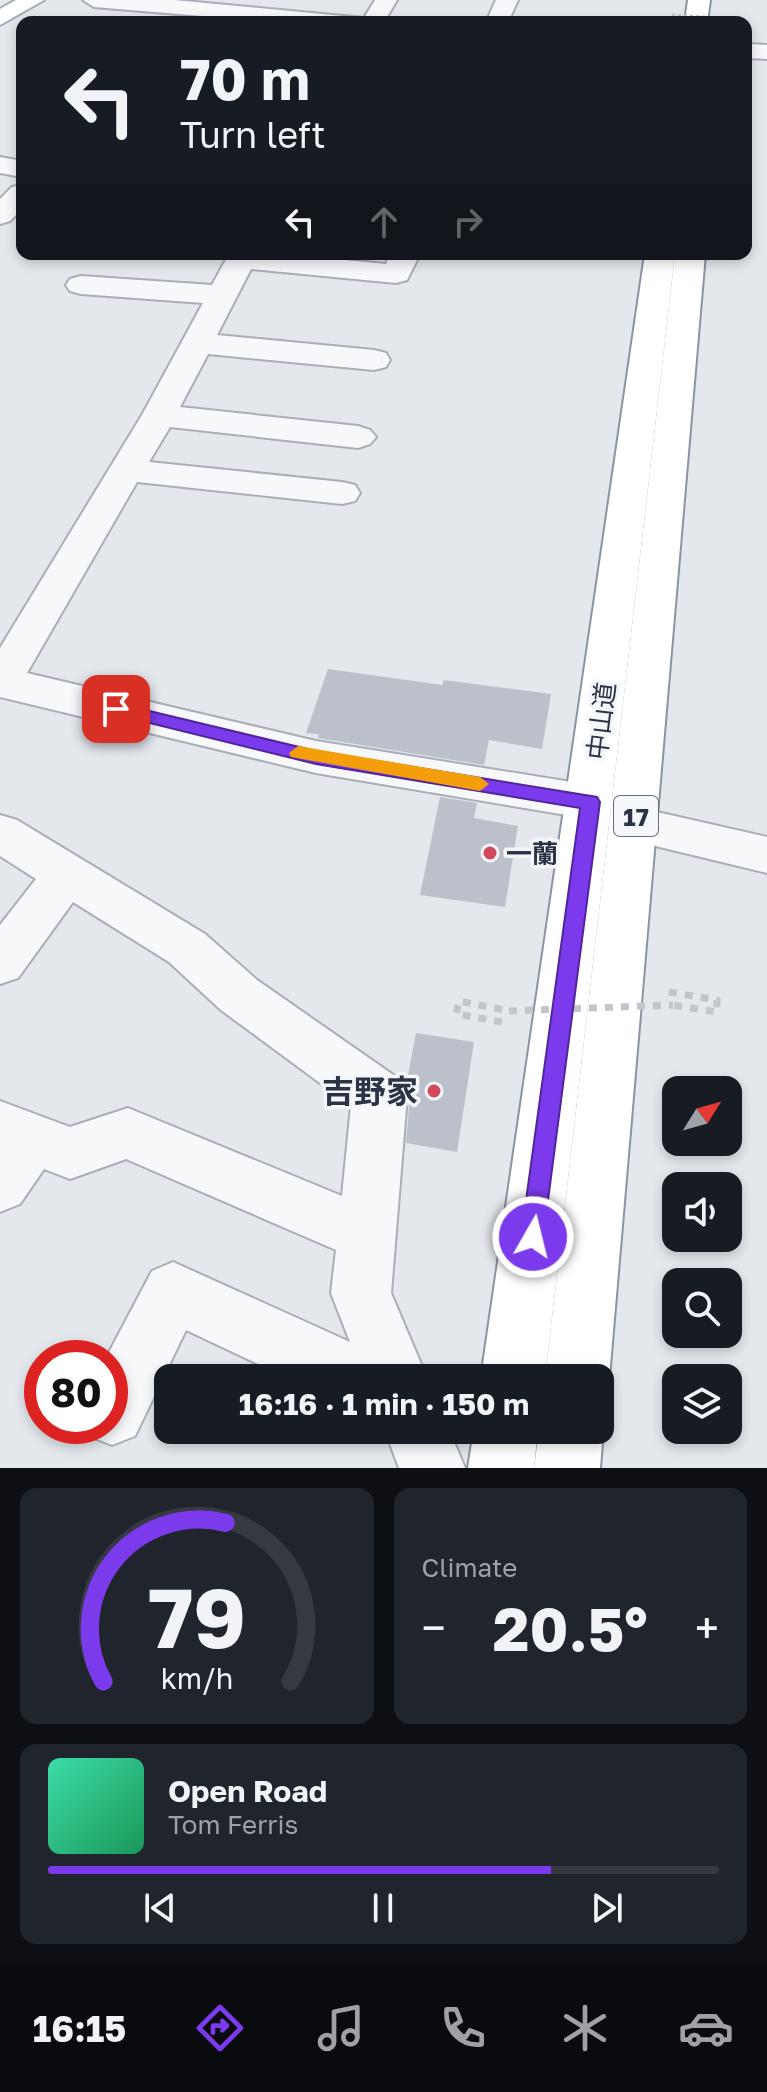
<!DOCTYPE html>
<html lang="en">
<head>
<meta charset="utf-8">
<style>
	body { margin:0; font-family:"Golos Text","Noto Sans JP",sans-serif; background:#20242c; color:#f1f3f6; height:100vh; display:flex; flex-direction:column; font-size:30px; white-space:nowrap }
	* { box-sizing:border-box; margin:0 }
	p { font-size:26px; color:#9ea1a6 }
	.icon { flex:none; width:44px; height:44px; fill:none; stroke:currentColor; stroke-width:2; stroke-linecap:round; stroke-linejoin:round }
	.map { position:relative; height:1468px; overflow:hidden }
	.panel { display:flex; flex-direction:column; gap:20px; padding:20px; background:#0d0f14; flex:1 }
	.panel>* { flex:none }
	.guide { position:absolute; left:16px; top:16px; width:736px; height:244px; border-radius:16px; box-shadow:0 4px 12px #0003; background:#171b24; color:#f1f3f6; overflow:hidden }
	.needle { width:52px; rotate:53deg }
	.controls { position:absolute; left:662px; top:1076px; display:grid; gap:16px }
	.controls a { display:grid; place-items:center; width:80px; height:80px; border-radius:16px; background:#171b24; box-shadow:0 4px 12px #0003; font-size:40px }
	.speed { position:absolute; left:24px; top:1340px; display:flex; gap:16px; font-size:40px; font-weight:700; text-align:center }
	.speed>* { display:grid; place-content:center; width:104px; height:104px; border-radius:50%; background:#171b24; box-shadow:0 4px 12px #0003; line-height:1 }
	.speed .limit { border:12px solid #d22; background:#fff; color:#111 }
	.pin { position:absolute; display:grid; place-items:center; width:68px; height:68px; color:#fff; margin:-34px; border-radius:16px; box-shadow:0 4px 12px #0006 }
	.me { position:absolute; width:88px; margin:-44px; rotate:8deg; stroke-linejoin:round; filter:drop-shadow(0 0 6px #0008) }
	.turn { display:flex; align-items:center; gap:28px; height:168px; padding:0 32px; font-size:36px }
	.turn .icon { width:104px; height:104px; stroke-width:2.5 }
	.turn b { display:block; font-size:56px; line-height:68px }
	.lanes { display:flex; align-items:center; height:76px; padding:0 32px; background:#0003; justify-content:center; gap:40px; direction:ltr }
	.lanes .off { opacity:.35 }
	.big { font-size:60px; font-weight:700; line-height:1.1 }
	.panel .widget { flex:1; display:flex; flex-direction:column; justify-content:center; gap:12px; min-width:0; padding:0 28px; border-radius:16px; background:#20242c }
	.panel .dial { align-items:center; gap:0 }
	.dial svg { height:208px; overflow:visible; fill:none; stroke:#363941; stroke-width:7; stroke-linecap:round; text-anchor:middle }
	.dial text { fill:#f1f3f6; stroke:none }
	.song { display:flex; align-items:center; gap:24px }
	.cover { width:96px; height:96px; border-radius:12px; background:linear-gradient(135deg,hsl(160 70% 55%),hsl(150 70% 35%)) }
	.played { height:8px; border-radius:4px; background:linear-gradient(90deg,#7c3aed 75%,#363941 75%) }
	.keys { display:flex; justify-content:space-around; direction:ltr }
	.heat { display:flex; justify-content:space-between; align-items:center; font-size:44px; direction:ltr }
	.panel .tiles { flex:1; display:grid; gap:20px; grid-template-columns:1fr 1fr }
	.widget:last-child { grid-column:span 2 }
	.trip { position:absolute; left:154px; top:1364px; width:460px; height:80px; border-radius:16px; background:#171b24; box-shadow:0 4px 12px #0003; font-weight:700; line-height:80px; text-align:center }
	.tabs { display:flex; height:128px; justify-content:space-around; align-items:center; background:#090b0e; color:#9ea1a6 }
	.tabs .icon { width:56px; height:56px }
	.tabs .active { color:#7c3aed }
	.tabs b { font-size:36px; color:#f1f3f6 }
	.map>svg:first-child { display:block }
	.building { fill:#bbc0ca }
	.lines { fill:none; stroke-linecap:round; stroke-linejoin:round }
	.minor-casing { stroke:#a9aeb7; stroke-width:4 }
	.major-casing { stroke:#a3abb8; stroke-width:4 }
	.highway-casing { stroke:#8b94a3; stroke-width:4 }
	.path { stroke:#c2c5cb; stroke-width:7; stroke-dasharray:8 8; stroke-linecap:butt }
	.minor { fill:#f7f8fa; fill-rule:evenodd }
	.major { fill:#fff; fill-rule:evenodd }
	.highway { fill:#fff; fill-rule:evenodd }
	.path-bridge-far1 { stroke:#c2c5cb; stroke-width:3; stroke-dasharray:3 3; stroke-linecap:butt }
	.path-bridge { stroke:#c2c5cb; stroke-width:7; stroke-dasharray:8 8; stroke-linecap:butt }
	.route { fill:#7c3aed; stroke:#51269a; stroke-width:2 }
	.slow { fill:#f59e0b }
	.poi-dot { fill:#d1495b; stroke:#f4f6f9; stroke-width:3 }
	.labels { text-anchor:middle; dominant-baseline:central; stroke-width:7; stroke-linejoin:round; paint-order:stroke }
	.shield { fill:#f4f6f9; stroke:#676e7b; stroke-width:2 }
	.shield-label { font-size:24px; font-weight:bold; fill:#2b3445 }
	.street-label { font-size:26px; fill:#2b3445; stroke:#f4f6f9 }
	.poi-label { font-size:26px; font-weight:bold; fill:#2b3445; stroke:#f4f6f9; text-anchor:start }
	.near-poi-label { font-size:32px; font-weight:bold; fill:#2b3445; stroke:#f4f6f9; text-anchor:end }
</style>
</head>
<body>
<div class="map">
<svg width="767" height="1468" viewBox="0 0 767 1468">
	<rect width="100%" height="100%" fill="#e4e7ec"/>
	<g class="building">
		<polygon points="328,669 442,685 444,680 551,694 542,749 489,740 484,765 318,738 319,734 306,733"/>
		<polygon points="440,797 477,803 474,818 518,826 505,907 420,895"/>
		<polygon points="416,1033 474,1042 457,1152 406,1143 410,1096 406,1086"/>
	</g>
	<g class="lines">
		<defs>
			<g id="minor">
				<polygon points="83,0 174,0 364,18 375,0 397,0 384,22 275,22 94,7"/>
				<polygon points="496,0 518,0 508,22 486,22"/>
				<polygon points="746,44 767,45 767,59 746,58"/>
				<polygon points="0,157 22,161 22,177 0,173"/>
				<polygon points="22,185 22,209 10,221 0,224 0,199 12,187"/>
				<polygon points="229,254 283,254 386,264 390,254 420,254 407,280 396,283 251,269 217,335 374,350 386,353 390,360 386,367 374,370 208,354 180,407 358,426 370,430 376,437 370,444 358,448 170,427 149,462 342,482 355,485 360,493 355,501 342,504 137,482 27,673 316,741 590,785 606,790 613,802 606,814 590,819 316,773 0,697 0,648 142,415 203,303 81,294 70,291 66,285 70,279 81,276 212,285"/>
				<polygon points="635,807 767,837 767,873 618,837 612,825 618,813"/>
				<polygon points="0,815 17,820 205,934 257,980 399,1079 407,1096 391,1293 427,1378 288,1378 186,1330 135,1436 112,1445 89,1436 85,1426 110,1426 110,1358 106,1358 152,1271 173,1262 350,1342 331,1293 336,1250 126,1159 70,1179 44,1169 20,1204 0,1212 0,1101 70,1127 128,1108 342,1196 351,1106 221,1010 169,962 73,902 18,978 0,984 0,925 36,879 0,856"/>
				<polygon points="385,1430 449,1430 465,1468 399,1468"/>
			</g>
			<polygon id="major" points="16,0 44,0 0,25 0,9"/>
			<g id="highway">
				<polygon points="688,0 710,0 707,22 685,22"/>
				<polygon points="645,254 675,254 545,1378 481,1378"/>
				<polygon points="675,254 705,254 609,1378 600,1399 600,1378 545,1378"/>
				<polygon points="600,1422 603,1430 600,1468 534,1468 539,1430 600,1430"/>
				<polygon points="474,1430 538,1430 534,1468 468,1468"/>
			</g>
		</defs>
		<use href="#minor" class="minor-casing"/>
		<use href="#major" class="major-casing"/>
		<use href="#highway" class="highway-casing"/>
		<g class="path">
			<polyline points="669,992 717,1000 717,1012 673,1005"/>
			<polyline points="502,1022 456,1014 459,1001 509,1011"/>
		</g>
		<use href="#minor" class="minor"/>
		<use href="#major" class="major"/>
		<use href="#highway" class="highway"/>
		<polyline class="path-bridge-far1" points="672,15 745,20"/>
		<polyline class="path-bridge" points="509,1011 673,1005"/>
	</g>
	<polygon class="route" points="116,703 316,751 597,797 600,802 542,1246 533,1249 524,1246 521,1237 580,808 316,764 109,713 109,704"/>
	<polygon class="slow" points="298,746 480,777 489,784 480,791 291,757 289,753"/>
	<g class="poi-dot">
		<circle cx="490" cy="853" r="8"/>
		<circle cx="434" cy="1091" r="8"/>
	</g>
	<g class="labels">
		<rect class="shield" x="614" y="796" width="44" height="40" rx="6"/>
		<g class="shield-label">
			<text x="636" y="816">17</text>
		</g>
		<g class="street-label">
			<text transform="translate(601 721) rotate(-83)">中山道</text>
		</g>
		<g class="poi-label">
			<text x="506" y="853">一蘭</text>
		</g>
		<g class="near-poi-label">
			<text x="418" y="1091">吉野家</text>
		</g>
	</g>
</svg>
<div class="controls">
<a><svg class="needle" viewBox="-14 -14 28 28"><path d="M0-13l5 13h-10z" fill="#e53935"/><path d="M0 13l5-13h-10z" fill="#9ea1a6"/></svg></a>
<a><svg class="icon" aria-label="sound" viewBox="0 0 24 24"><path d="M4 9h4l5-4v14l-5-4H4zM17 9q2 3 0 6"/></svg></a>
<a><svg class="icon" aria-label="search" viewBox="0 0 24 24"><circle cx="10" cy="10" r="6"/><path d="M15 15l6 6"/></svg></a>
<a><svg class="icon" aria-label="layers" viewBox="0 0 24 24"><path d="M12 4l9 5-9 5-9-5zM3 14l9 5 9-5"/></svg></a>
</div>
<div class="speed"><div class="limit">80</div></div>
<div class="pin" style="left:116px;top:709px;background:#d93025"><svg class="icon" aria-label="arrive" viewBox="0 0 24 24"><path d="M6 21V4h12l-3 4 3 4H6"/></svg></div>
<svg class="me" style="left:533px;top:1237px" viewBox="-20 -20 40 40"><circle r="17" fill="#7c3aed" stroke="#fff" stroke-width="3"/><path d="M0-11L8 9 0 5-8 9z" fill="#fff"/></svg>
<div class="trip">16:16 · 1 min · 150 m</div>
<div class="guide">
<div class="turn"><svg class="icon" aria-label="left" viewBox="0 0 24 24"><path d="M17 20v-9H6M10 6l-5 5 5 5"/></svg><div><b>70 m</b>Turn left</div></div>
<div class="lanes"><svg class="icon" aria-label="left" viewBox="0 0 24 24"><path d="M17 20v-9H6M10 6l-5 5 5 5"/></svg><svg class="icon off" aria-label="ahead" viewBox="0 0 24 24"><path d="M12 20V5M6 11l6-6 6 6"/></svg><svg class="icon off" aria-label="right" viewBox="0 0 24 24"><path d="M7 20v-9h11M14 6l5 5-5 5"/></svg></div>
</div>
</div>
<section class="panel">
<div class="tiles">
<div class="widget dial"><svg viewBox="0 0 100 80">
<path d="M14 69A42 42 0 1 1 86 69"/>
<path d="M14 69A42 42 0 0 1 61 8" stroke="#7c3aed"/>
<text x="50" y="56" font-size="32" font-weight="700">79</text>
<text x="50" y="72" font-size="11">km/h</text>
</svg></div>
<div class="widget"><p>Climate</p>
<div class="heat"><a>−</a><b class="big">20.5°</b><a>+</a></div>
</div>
<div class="widget">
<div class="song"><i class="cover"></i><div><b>Open Road</b><p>Tom Ferris</p></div></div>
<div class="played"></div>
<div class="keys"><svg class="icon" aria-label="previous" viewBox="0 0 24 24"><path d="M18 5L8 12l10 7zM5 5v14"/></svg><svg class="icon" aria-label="pause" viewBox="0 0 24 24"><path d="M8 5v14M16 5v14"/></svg><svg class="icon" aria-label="next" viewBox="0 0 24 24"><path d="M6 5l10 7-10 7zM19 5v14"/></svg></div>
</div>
</div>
</section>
<nav class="tabs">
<b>16:15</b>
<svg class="icon active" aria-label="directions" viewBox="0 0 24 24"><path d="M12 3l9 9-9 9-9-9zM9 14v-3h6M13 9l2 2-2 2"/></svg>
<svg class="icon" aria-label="music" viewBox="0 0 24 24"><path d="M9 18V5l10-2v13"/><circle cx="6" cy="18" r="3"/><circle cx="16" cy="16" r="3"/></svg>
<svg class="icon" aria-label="phone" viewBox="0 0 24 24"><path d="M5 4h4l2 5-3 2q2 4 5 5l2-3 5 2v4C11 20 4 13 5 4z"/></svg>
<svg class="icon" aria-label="climate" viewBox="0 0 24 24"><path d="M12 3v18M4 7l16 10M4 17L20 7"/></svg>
<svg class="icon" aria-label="car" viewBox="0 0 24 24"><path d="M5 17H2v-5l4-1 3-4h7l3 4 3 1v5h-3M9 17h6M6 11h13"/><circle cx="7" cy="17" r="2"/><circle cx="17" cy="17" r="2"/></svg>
</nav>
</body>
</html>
